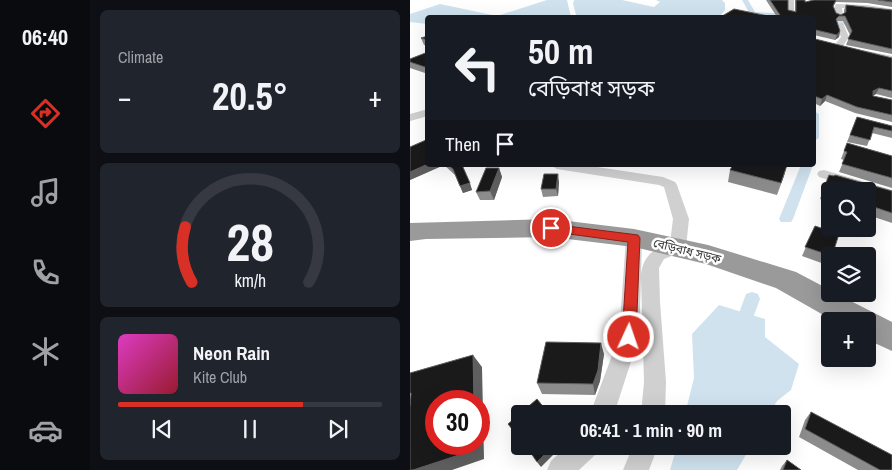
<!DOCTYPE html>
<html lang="en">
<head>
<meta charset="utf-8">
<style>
	body { margin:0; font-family:"Archivo Narrow","Noto Sans Bengali",sans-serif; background:#20242c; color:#f1f3f6; height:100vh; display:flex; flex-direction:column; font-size:19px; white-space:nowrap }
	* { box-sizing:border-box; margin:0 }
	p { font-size:16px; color:#9ea1a6 }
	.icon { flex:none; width:28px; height:28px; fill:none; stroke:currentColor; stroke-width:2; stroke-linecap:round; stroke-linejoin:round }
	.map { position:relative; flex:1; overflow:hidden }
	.side { display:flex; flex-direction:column; gap:10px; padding:10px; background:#0d0f14; width:320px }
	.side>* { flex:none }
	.top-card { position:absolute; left:15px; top:15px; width:391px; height:152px; border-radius:5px; box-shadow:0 5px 20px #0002; background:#171b24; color:#f1f3f6; overflow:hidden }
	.fabs { position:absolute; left:411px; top:182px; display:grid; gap:10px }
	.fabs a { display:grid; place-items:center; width:55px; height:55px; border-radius:5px; background:#171b24; box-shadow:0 5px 20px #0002; font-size:25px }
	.speed { position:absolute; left:15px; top:390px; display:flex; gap:10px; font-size:25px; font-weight:700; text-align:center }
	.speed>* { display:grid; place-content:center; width:65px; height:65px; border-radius:50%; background:#171b24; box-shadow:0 5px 20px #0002; line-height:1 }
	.speed .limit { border:8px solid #d22; background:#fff; color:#111 }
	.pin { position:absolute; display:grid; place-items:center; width:42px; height:42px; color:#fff; margin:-21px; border:2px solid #fff; border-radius:50%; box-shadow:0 1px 5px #0007 }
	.me { position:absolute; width:55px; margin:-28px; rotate:3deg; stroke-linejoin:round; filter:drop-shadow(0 0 4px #0008) }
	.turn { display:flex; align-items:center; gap:18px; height:105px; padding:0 20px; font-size:22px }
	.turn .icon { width:65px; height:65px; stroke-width:2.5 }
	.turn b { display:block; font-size:35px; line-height:42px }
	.then { display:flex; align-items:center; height:48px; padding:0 20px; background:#0003; gap:10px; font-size:19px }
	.big { font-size:38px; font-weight:800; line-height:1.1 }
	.side .widget { flex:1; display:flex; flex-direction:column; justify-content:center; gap:8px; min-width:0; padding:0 18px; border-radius:8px; background:#20242c }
	.side .dial { align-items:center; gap:0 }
	.dial svg { height:130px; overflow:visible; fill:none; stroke:#363941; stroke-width:7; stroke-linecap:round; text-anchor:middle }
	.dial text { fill:#f1f3f6; stroke:none }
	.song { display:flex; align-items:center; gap:15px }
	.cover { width:60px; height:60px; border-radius:8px; background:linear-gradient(135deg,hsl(310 70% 55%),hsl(350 70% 35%)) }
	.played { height:5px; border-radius:2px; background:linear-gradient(90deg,#d93025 70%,#363941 70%) }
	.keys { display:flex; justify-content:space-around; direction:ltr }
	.heat { display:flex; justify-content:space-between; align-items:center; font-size:28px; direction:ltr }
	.trip { position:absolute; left:101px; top:405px; width:280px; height:50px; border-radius:5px; background:#171b24; box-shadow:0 5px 20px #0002; font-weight:800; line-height:50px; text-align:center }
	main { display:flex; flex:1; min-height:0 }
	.menu { display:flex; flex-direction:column; width:90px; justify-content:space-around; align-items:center; background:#090b0e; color:#9ea1a6 }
	.menu .icon { width:35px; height:35px }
	.menu .current { color:#d93025 }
	.menu b { font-size:22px; color:#f1f3f6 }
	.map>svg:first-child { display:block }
	.water { fill:#cfe2ee }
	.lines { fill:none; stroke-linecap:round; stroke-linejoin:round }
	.canal { fill:#cfe2ee; fill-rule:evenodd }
	.minor { fill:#d0d0d0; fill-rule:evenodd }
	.highway { fill:#9a9a9a; fill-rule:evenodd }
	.wall { fill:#8c8c8c }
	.shaded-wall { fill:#5f5f5f }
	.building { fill:#1a1a1a; stroke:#5f5f5f }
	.route { fill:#d93025; stroke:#8d1f18 }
	.labels { text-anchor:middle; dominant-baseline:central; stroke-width:5; stroke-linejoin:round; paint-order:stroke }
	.street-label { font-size:12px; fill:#333; stroke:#fff }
</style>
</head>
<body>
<main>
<nav class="menu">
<b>06:40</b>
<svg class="icon current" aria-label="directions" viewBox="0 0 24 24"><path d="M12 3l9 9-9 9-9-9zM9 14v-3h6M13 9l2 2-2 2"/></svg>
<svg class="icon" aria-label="music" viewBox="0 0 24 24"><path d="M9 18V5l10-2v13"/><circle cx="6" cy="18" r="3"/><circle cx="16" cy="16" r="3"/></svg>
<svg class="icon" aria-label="phone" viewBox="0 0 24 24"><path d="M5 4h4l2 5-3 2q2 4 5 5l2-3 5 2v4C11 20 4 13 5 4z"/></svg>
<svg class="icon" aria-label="climate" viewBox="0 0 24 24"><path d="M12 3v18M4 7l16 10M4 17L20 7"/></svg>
<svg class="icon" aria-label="car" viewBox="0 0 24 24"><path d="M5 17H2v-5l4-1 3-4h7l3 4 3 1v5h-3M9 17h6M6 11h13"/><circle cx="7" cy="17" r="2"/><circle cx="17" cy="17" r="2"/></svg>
</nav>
<section class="side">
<div class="widget"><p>Climate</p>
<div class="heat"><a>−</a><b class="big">20.5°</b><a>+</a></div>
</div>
<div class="widget dial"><svg viewBox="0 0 100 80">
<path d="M14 69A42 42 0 1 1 86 69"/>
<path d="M14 69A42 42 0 0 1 10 35" stroke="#d93025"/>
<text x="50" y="56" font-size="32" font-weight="700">28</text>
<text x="50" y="72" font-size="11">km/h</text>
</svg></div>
<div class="widget">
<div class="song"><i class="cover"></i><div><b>Neon Rain</b><p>Kite Club</p></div></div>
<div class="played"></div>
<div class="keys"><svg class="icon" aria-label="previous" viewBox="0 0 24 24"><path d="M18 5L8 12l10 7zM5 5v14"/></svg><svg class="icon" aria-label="pause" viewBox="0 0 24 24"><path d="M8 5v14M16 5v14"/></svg><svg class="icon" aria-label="next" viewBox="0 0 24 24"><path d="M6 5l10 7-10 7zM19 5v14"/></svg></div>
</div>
</section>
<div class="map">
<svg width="482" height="470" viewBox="0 0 482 470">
	<rect width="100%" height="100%" fill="#fff"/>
	<g class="water">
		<polygon points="137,0 157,0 161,17 18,18 17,24 0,22 0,14 30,4 87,16"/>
		<polygon points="164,0 212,0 244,7 250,2 246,0 312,0 315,3 315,10 309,17 167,18 163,4"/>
		<polygon points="309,305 355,319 355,337 389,364 381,390 367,401 359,414 275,414 284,378 282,334"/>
		<polygon points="267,446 341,446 327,470 260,470"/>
	</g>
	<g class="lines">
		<g class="canal">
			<polygon points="332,0 338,0 345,12 382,14 385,16 337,18 340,14"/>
			<polygon points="404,16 482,28 482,32 404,20 404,18 401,18"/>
			<polygon points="404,111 409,114 409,138 404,141"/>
			<polygon points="391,165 403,165 383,219 381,222 371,222 369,219"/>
			<polygon points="342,292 348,294 350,299 343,318 337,320 331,318 329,313 336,294"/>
		</g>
		<g class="minor">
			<polygon points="378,0 384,0 384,15 377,13"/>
			<polygon points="426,4 457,5 482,9 482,13 457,9 432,8 433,16 429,18 425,16 423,10"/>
			<polygon points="427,23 433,23 439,37 433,46 482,56 482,62 424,49 423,47 431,37 426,25"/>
			<polygon points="18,109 18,116 0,121 0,114"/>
			<path d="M 140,165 L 174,165 L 253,177 L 265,182 L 267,185 L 279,219 L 276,247 L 274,251 L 254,259 L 249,268 L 250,302 L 256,382 L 255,414 L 231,414 L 234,382 L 231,279 L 229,337 L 204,414 L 180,414 L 209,337 L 216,238 L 218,234 L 224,232 L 230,234 L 232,238 L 231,275 C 233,256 243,249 260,243 L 263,219 L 254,187 L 249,185 L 147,169 Z"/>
			<polygon points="414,170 482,190 482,200 409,177 407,174 409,171"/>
			<polygon points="157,446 188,446 185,455 169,470 137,470 141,461"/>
			<polygon points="223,446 248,446 239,470 213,470"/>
		</g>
		<polygon class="highway" points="141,219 224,229 298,245 386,272 420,290 420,294 427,294 482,322 482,351 458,340 458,321 424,321 366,288 296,264 224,247 141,237 16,239 0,241 0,223"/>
	</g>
	<g class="wall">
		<polygon points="356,0 378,0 378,10 385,11 385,0 395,0 395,2 401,1 401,0 482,0 482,7 457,3 426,2 423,7 426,13 431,15 434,13 434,10 436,5 482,10 482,54 436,45 440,35 433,21 427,21 430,31 429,37 425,40 404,35 405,39 482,58 482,98 466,94 463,96 482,100 482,122 445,113 415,101 410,106 404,103 404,18 309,18 367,17"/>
		<polygon points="18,36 18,46 14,45 11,38"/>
		<polygon points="18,52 18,74 0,68 0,59"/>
		<polygon points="447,117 482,126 482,138 462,133 457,146 437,142"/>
		<polygon points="437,143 482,156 482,188 429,172 434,160 431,159"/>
		<polygon points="0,147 18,165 52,165 62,190 53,193 45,175 34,165 0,180"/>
		<polygon points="377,165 367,195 318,182 320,170"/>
		<polygon points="89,168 92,177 84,200 70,200 66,192"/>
		<polygon points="419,175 482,191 482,223 458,215 458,191 420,191 420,202 410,199"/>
		<polygon points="149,182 148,196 133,197 131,189"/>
		<polygon points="405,226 420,256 420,259 417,265 392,256"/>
		<polygon points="194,354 190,381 185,395 132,394 127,383"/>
		<polygon points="401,412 482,470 448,470 389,437 395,420"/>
		<polygon points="377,460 391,470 370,470 372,466"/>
	</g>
	<g class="shaded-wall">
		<polygon points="430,31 429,37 425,40 427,35"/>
		<polygon points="469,88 466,94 460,97 463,91"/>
		<polygon points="417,95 415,101 410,106 412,99"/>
		<polygon points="18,164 34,165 0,180 0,172"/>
		<polygon points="377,165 374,176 367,195"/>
		<polygon points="89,168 92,177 84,200 80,191"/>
		<polygon points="148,174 149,182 148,196 146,189"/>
		<polygon points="60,183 62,190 53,193 50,186"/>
		<polygon points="191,343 194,354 190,381 185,395 183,384"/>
		<polygon points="63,355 72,367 74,459 42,470 3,470 64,444 69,444 69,401 64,401"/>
		<polygon points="143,446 152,446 131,467 127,462"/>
	</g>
	<g class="building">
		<polygon points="360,0 378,0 378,10 386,12 386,0 395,0 395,2 404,0 426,0 423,6 426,13 431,15 436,12 436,5 482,10 482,49 438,39 442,31 435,16 429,16 426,19 430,31 427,35 406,30 404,32 404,18 372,18"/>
		<polygon points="468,0 482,0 482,2"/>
		<polygon points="324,9 368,18 309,18"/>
		<polygon points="404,33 405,39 482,58 482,91 469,88 463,91 463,96 482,100 482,115 447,107 417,95 412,99 404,96"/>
		<polygon points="18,36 18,40 11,38"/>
		<polygon points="18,52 18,68 0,62 0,59"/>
		<polygon points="447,117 482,126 482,131 464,127 460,140 440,135"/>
		<polygon points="16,140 18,142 18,164 0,172 0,147"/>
		<polygon points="437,143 482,156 482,178 432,164 437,152 434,151"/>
		<polygon points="38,165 52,165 60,183 50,186 43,169"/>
		<polygon points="323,165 377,165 371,183 320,170"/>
		<polygon points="76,168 89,168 80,191 66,192"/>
		<polygon points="134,174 148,174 146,189 131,189"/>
		<polygon points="419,175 424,176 425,175 482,191 482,213 458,205 458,191 420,191 420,193 413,190"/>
		<polygon points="405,226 429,234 422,256 395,247"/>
		<polygon points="136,342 191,343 188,370 183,384 127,383"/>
		<polygon points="63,355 64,401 26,401 26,444 64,444 64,450 3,470 0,470 0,407 1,393 0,393 0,373"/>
		<polygon points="127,399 139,414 110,414 110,439 98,424"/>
		<polygon points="401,412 482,455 482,470 470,470 395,429"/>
		<polygon points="116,446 143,446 127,462"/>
		<polygon points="377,460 391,470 373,470"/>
	</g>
	<polygon class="route" points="141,224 228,235 230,238 226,337 224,341 219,343 214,341 212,337 218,242 137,231 136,228"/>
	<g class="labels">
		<g class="street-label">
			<text transform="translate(277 251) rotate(14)">বেড়িবাধ সড়ক</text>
		</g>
	</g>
</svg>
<div class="fabs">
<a><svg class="icon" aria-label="search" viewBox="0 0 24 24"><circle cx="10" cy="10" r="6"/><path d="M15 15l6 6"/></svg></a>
<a><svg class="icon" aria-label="layers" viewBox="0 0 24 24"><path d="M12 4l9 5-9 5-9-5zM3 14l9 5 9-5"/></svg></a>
<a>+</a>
</div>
<div class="speed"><div class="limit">30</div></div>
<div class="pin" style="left:141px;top:228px;background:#d93025"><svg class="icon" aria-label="arrive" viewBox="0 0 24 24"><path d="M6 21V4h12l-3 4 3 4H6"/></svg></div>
<svg class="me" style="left:219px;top:337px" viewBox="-20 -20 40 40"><circle r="17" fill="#d93025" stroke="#fff" stroke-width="3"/><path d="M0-11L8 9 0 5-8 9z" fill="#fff"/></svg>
<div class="trip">06:41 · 1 min · 90 m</div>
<div class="top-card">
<div class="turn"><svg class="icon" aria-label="left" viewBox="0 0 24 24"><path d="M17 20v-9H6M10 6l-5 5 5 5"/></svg><div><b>50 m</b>বেড়িবাধ সড়ক</div></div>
<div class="then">Then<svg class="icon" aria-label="arrive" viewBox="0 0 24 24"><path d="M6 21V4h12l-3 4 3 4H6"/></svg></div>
</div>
</div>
</main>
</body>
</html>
